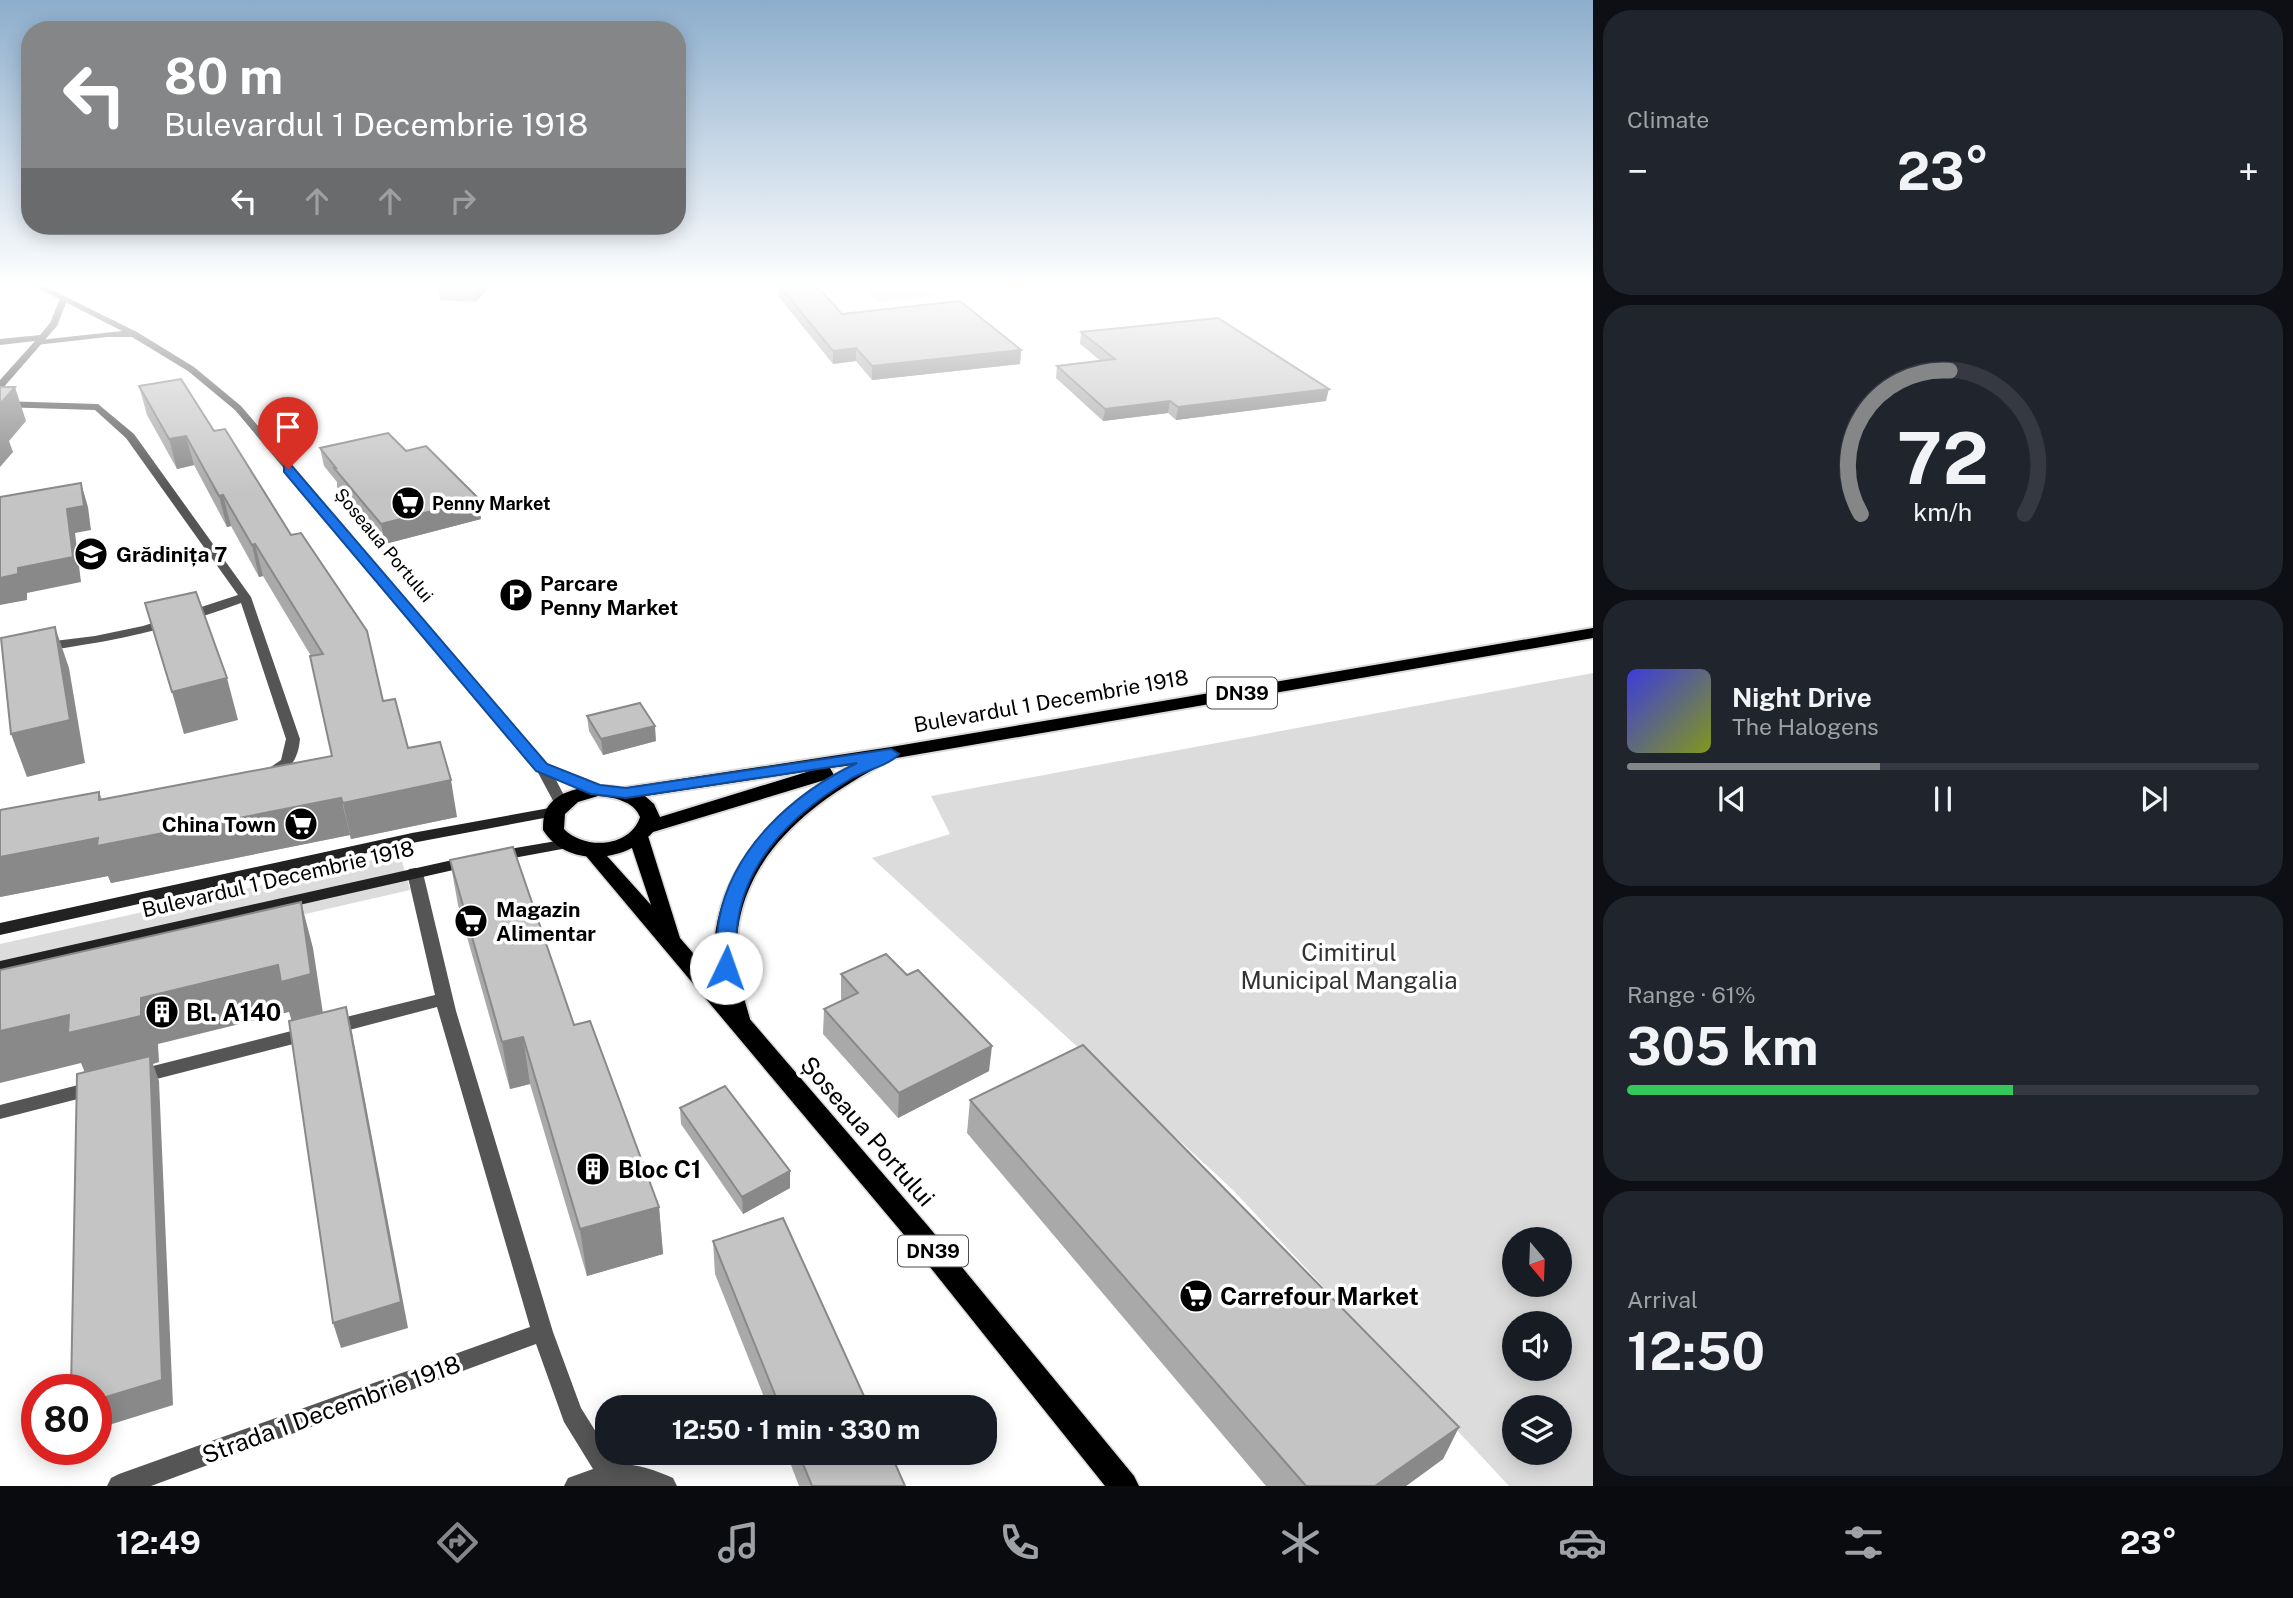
<!DOCTYPE html>
<html lang="en">
<head>
<meta charset="utf-8">
<style>
	body { margin:0; font-family:"Public Sans",sans-serif; background:#20242c; color:#f1f3f6; height:100vh; display:flex; flex-direction:column; font-size:26px; white-space:nowrap }
	* { box-sizing:border-box; margin:0 }
	p { font-size:23px; color:#9ea1a6 }
	.icon { flex:none; width:38px; height:38px; fill:none; stroke:currentColor; stroke-width:2; stroke-linecap:round; stroke-linejoin:round }
	.map { position:relative; flex:1; overflow:hidden }
	.details { display:flex; flex-direction:column; gap:10px; padding:10px; background:#0d0f14; width:700px }
	.details>* { flex:none }
	.guide { position:absolute; left:21px; top:21px; width:665px; height:214px; border-radius:28px; box-shadow:0 4px 18px #0003; background:#858687; color:#fff; overflow:hidden }
	.needle { width:46px; rotate:161deg }
	.buttons { position:absolute; left:1502px; top:1227px; display:grid; gap:14px }
	.buttons a { display:grid; place-items:center; width:70px; height:70px; border-radius:50%; background:#171b24; box-shadow:0 4px 18px #0003; font-size:35px }
	.speed { position:absolute; left:21px; top:1374px; display:flex; gap:14px; font-size:35px; font-weight:700; text-align:center }
	.speed>* { display:grid; place-content:center; width:91px; height:91px; border-radius:50%; background:#171b24; box-shadow:0 4px 18px #0003; line-height:1 }
	.speed .limit { border:10px solid #d22; background:#fff; color:#111 }
	.pin { position:absolute; display:grid; place-items:center; width:60px; height:60px; color:#fff; margin:-72px -30px; border-radius:50% 50% 50% 0; rotate:-45deg; box-shadow:0 0 7px #0007 }
	.pin .icon { rotate:45deg }
	.me { position:absolute; width:77px; margin:-38px; rotate:3deg; stroke-linejoin:round; filter:drop-shadow(0 0 5px #0008) }
	.turn { display:flex; align-items:center; gap:24px; height:147px; padding:0 28px; font-size:32px }
	.turn .icon { width:91px; height:91px; stroke-width:2.5 }
	.turn b { display:block; font-size:49px; line-height:60px }
	.lanes { display:flex; align-items:center; height:66px; padding:0 28px; background:#0003; justify-content:center; gap:35px; direction:ltr }
	.lanes .off { opacity:.35 }
	.big { font-size:52px; font-weight:700; line-height:1.1 }
	.details .widget { flex:1; display:flex; flex-direction:column; justify-content:center; gap:10px; min-width:0; padding:0 24px; border-radius:28px; background:#20242c }
	.details .dial { align-items:center; gap:0 }
	.dial svg { height:182px; overflow:visible; fill:none; stroke:#363941; stroke-width:7; stroke-linecap:round; text-anchor:middle }
	.dial text { fill:#f1f3f6; stroke:none }
	.song { display:flex; align-items:center; gap:21px }
	.cover { width:84px; height:84px; border-radius:10px; background:linear-gradient(135deg,hsl(240 70% 55%),hsl(70 70% 35%)) }
	.played { height:7px; border-radius:4px; background:linear-gradient(90deg,#858687 40%,#363941 40%) }
	.keys { display:flex; justify-content:space-around; direction:ltr }
	.heat { display:flex; justify-content:space-between; align-items:center; font-size:38px; direction:ltr }
	.charge { height:10px; border-radius:5px; background:linear-gradient(90deg,#34c759 61%,#363941 0) }
	.trip { position:absolute; left:595px; top:1395px; width:402px; height:70px; border-radius:28px; background:#171b24; box-shadow:0 4px 18px #0003; font-weight:700; line-height:70px; text-align:center }
	.dock { display:flex; height:112px; justify-content:space-around; align-items:center; background:#090b0e; color:#9ea1a6 }
	.dock .icon { width:49px; height:49px }
	.dock .active { color:#858687 }
	.dock b { font-size:32px; color:#f1f3f6 }
	main { display:flex; flex:1; min-height:0 }
	.map>svg:first-child { display:block }
	.green { fill:#dcdcdc; fill-rule:evenodd }
	.lines { fill:none; stroke-linecap:round; stroke-linejoin:round }
	.primary-casing { stroke:#dbdbdb; stroke-width:3 }
	.trunk-casing { stroke:#dbdbdb; stroke-width:4 }
	.minor { fill:#555; fill-rule:evenodd }
	.tertiary { fill:#555; fill-rule:evenodd }
	.secondary { fill:#222; fill-rule:evenodd }
	.primary { fill:#000; fill-rule:evenodd }
	.trunk { fill:#000; fill-rule:evenodd }
	.wall { fill:#a9a9a9 }
	.shaded-wall { fill:#898989 }
	.building { fill:#c4c4c4; stroke:#898989; stroke-width:2 }
	.route { fill:#1a73e8; stroke:#114b97; stroke-width:2 }
	.labels { text-anchor:middle; dominant-baseline:central; stroke-width:7; stroke-linejoin:round; paint-order:stroke }
	.far-poi-label { font-size:18px; font-weight:bold; fill:#000; stroke:#fff; text-anchor:start }
	.far-street-label { font-size:18px; fill:#000; stroke:#fff }
	.shield { fill:#fff; stroke:#4c4c4c; stroke-width:2 }
	.shield-label { font-size:19px; font-weight:bold; fill:#000 }
	.poi-label { font-size:21px; font-weight:bold; fill:#000; stroke:#fff; text-anchor:start }
	.street-label { font-size:21px; fill:#000; stroke:#fff }
	.near-park-label { font-size:24px; fill:#333; stroke:#fff }
	.near-poi-label { font-size:24px; font-weight:bold; fill:#000; stroke:#fff; text-anchor:start }
	.near-street-label { font-size:24px; fill:#000; stroke:#fff }
</style>
</head>
<body>
<main>
<div class="map">
<svg width="1593" height="1486" viewBox="0 0 1593 1486">
	<rect width="100%" height="100%" fill="#fff"/>
	<g class="green">
		<polygon points="922,284 935,296 877,302 864,290"/>
		<path d="M 1593,673 L 1593,1486 L 1509,1486 L 1232,1189 L 872,858 L 950,834 L 931,796 ZM 1514,1239 L 1559,1239 L 1559,1284 L 1514,1284 ZM 1514,1323 L 1559,1323 L 1559,1368 L 1514,1368 ZM 1514,1407 L 1559,1407 L 1559,1452 L 1514,1452 Z"/>
		<polygon points="400,854 410,890 0,984 0,944"/>
	</g>
	<g class="lines">
		<defs>
			<polygon id="primary" points="638,830 645,832 648,836 680,938 928,1226 1134,1476 1139,1486 1105,1486 910,1242 581,850 584,846 598,846 651,905 628,836 631,832"/>
			<path id="trunk" d="M 1593,628 L 1593,638 L 879,761 L 878,767 C 798,810 726,872 738,972 C 740,988 746,1003 750,1019 L 747,1025 L 738,1028 L 729,1025 L 726,1019 C 722,1003 717,988 715,972 C 706,888 762,821 828,779 L 653,832 C 625,863 567,868 543,830 C 543,825 543,818 545,813 C 554,786 601,783 622,788 L 891,747 ZM 853,765 L 834,775 L 830,768 ZM 810,771 L 660,817 L 654,804 L 645,796 ZM 598,796 C 613,797 634,801 640,817 C 630,848 584,850 564,829 L 565,814 L 578,802 Z"/>
		</defs>
		<use href="#primary" class="primary-casing"/>
		<use href="#trunk" class="trunk-casing"/>
		<g class="minor">
			<polygon points="61,296 68,298 57,326 3,388 0,389 0,380 35,341 0,345 0,339 40,335 50,323"/>
			<path d="M 0,401 L 98,404 L 134,434 L 251,597 L 300,739 C 298,760 290,772 269,777 L 262,773 L 281,760 L 286,739 L 241,603 C 189,622 136,637 82,645 C 68,647 52,651 38,649 L 37,646 L 38,643 L 95,636 L 143,626 L 238,595 L 126,438 L 95,410 L 0,407 Z"/>
			<path d="M 415,868 L 421,869 L 423,873 L 456,1011 L 553,1332 L 581,1408 L 616,1464 C 636,1463 655,1470 673,1478 L 677,1486 L 564,1486 L 568,1478 L 593,1469 L 564,1422 L 536,1344 L 151,1486 L 107,1486 L 111,1478 L 119,1474 L 530,1327 L 437,1007 L 334,1034 L 328,1032 L 325,1027 L 328,1022 L 334,1020 L 435,995 L 407,873 L 409,869 Z"/>
			<polygon points="311,1026 317,1028 320,1033 317,1038 137,1084 131,1082 128,1077 131,1072 137,1070"/>
			<polygon points="94,1081 101,1083 103,1088 101,1093 0,1119 0,1105"/>
		</g>
		<polygon class="tertiary" points="30,284 40,284 137,332 194,367 241,406 547,765 602,787 604,790 602,793 592,793 555,778 569,805 562,810 557,808 536,769 235,410 188,371 132,337 107,337 36,345 36,341 39,340 122,331"/>
		<g class="secondary">
			<polygon points="555,807 560,809 562,812 560,815 412,843 0,935 0,923 412,833"/>
			<polygon points="568,839 576,844 573,847 497,861 489,856 497,851"/>
			<polygon points="466,857 471,858 474,862 471,866 0,973 0,961"/>
		</g>
		<use href="#primary" class="primary"/>
		<use href="#trunk" class="trunk"/>
	</g>
	<g class="wall">
		<polygon points="438,284 493,284 475,302 440,300"/>
		<polygon points="778,284 842,314 1021,350 1020,364 872,380 856,361 833,364 778,296"/>
		<polygon points="1081,332 1326,401 1176,420 1168,413 1103,421 1056,378 1057,366 1101,361 1080,344"/>
		<polygon points="181,379 383,701 408,748 457,817 351,839 350,835 111,883 108,876 0,897 0,810 99,792 102,799 332,756 311,656 263,576 259,577 231,526 227,527 194,465 177,469 147,415 139,386"/>
		<polygon points="320,448 406,451 481,519 385,544 337,487 337,482 324,466"/>
		<polygon points="587,716 656,741 603,755 589,731"/>
		<polygon points="450,860 574,1025 659,1207 663,1254 587,1276 530,1084 510,1089 458,905"/>
		<polygon points="841,974 989,1071 898,1118 823,1034 824,1009 842,1000 841,999"/>
		<polygon points="970,1100 1459,1427 1443,1459 1406,1486 1266,1486 967,1133"/>
		<polygon points="680,1108 790,1171 790,1188 743,1214 681,1124"/>
		<polygon points="713,1241 869,1407 768,1407 715,1274"/>
		<polygon points="786,1452 890,1452 905,1486 799,1486"/>
	</g>
	<g class="shaded-wall">
		<polygon points="475,284 493,284 475,302 473,286"/>
		<polygon points="856,348 856,361 833,364 833,351"/>
		<polygon points="1021,350 1020,364 872,380 872,366"/>
		<polygon points="15,387 26,421 9,441 13,452 0,467 0,404"/>
		<polygon points="1329,389 1326,401 1176,420 1178,407"/>
		<polygon points="1170,401 1168,413 1103,421 1105,409"/>
		<polygon points="186,436 194,465 177,469 169,439"/>
		<polygon points="81,483 88,507 91,530 75,533 81,582 27,593 27,600 0,605 0,578 18,568 67,509"/>
		<polygon points="223,495 231,526 227,527 219,496"/>
		<polygon points="479,499 481,519 385,544 381,524"/>
		<polygon points="255,544 263,576 259,577 252,545"/>
		<polygon points="55,627 69,668 85,763 27,777 11,734"/>
		<polygon points="227,678 238,720 184,734 172,692"/>
		<polygon points="655,726 656,741 603,755 601,739"/>
		<polygon points="451,780 457,817 351,839 343,803"/>
		<polygon points="341,798 350,835 111,883 108,876 0,897 0,857 98,838"/>
		<polygon points="301,902 313,948 324,1020 294,1028 289,1012 158,1044 159,1062 153,1064 159,1081 173,1405 96,1429 88,1080 81,1063 0,1083 0,1031 141,998"/>
		<polygon points="346,1007 352,1032 408,1328 341,1348 333,1323"/>
		<polygon points="523,1037 530,1084 510,1089 502,1042"/>
		<polygon points="992,1046 989,1071 898,1118 899,1093"/>
		<polygon points="790,1171 790,1188 743,1214 742,1197"/>
		<polygon points="659,1207 663,1254 587,1276 580,1229"/>
		<polygon points="1459,1427 1443,1459 1406,1486 1375,1486"/>
	</g>
	<g class="building">
		<polygon points="438,284 475,284 473,286"/>
		<polygon points="778,284 815,284 842,314 960,301 1021,350 872,366 856,348 833,351"/>
		<polygon points="1218,318 1329,389 1178,407 1170,401 1105,409 1057,366 1115,359 1081,332"/>
		<polygon points="181,379 214,431 225,429 291,535 301,533 367,631 383,701 395,699 408,748 440,742 451,780 343,803 341,798 97,846 98,838 0,857 0,810 99,792 99,800 332,756 310,656 323,654 255,544 252,545 223,495 219,496 186,436 169,439 139,386"/>
		<polygon points="0,387 15,387 0,404"/>
		<polygon points="388,433 406,451 426,446 479,499 381,524 334,468 336,468 320,448"/>
		<polygon points="81,483 84,506 67,509 73,557 18,568 18,574 0,578 0,497"/>
		<polygon points="196,592 227,678 172,692 145,603"/>
		<polygon points="55,627 70,720 11,734 1,638"/>
		<polygon points="640,703 655,726 601,739 587,716"/>
		<polygon points="513,847 574,1025 590,1021 659,1207 580,1229 523,1037 502,1042 450,860"/>
		<polygon points="301,902 311,974 281,982 278,965 141,998 141,1016 68,1033 69,1015 0,1031 0,970"/>
		<polygon points="886,954 907,975 918,970 992,1046 899,1093 824,1009 858,993 841,974"/>
		<polygon points="346,1007 401,1302 333,1323 289,1021"/>
		<polygon points="1083,1045 1459,1427 1375,1486 1306,1486 970,1100"/>
		<polygon points="150,1056 162,1380 96,1400 96,1390 71,1390 77,1074"/>
		<polygon points="725,1086 790,1171 742,1197 680,1108"/>
		<polygon points="783,1218 869,1407 780,1407 713,1241"/>
		<polygon points="798,1452 890,1452 905,1486 812,1486"/>
	</g>
	<linearGradient id="sky" x2="0" y2="1"><stop stop-color="#8cadcc"/><stop offset="0.58" stop-color="#fff"/><stop offset="1" stop-color="#fff" stop-opacity="0"/></linearGradient>
	<rect width="1593" height="492" fill="url(#sky)"/>
	<path class="route" d="M 284,466 L 292,466 L 547,764 L 600,785 L 626,788 L 891,749 L 899,754 C 888,766 866,770 852,778 C 798,810 748,856 738,920 C 735,936 736,953 736,968 L 733,973 L 719,973 L 717,968 C 717,952 716,935 719,920 C 732,848 794,793 857,763 L 626,798 L 591,794 L 536,771 L 284,472 Z"/>
	<defs>
		<symbol id="supermarket-disc" viewBox="-11 -11 22 22"><circle r="9.5" fill="#000" stroke="#fff"/><path d="M-6-5.5h2.5l.6 2H6L4.5 2H-2.5L-4.4-4H-6ZM-1.5 3.2a1.3 1.3 0 1 0 .1 0ZM3 3.2a1.3 1.3 0 1 0 .1 0Z" fill="#fff"/></symbol>
		<symbol id="school-disc" viewBox="-11 -11 22 22"><circle r="9.5" fill="#000" stroke="#fff"/><path d="M0-5L7-2L0 1L-7-2ZM-4 1L0 2.5L4 1V4Q0 6-4 4Z" fill="#fff"/></symbol>
		<symbol id="parking-disc" viewBox="-11 -11 22 22"><circle r="9.5" fill="#000" stroke="#fff"/><path d="M-3.5-5.5H1a3.5 3.5 0 0 1 0 7H-1V5.5H-3.5ZM-1-3.4V-.6H.8a1.4 1.4 0 0 0 0-2.8Z" fill="#fff"/></symbol>
		<symbol id="building-disc" viewBox="-11 -11 22 22"><circle r="9.5" fill="#000" stroke="#fff"/><path d="M-4-6H4V6H1V3H-1V6H-4ZM-2.5-4.3h1.7v1.8h-1.7ZM.8-4.3h1.7v1.8H.8ZM-2.5-1h1.7V.8h-1.7ZM.8-1h1.7V.8H.8Z" fill="#fff"/></symbol>
	</defs>
	<g fill-rule="evenodd">
		<use href="#supermarket-disc" x="389" y="484" width="38" height="38"/>
		<use href="#school-disc" x="72" y="535" width="38" height="38"/>
		<use href="#parking-disc" x="497" y="576" width="38" height="38"/>
		<use href="#supermarket-disc" x="282" y="805" width="38" height="38"/>
		<use href="#supermarket-disc" x="452" y="902" width="38" height="38"/>
		<use href="#building-disc" x="143" y="993" width="38" height="38"/>
		<use href="#building-disc" x="574" y="1150" width="38" height="38"/>
		<use href="#supermarket-disc" x="1177" y="1277" width="38" height="38"/>
	</g>
	<g class="labels">
		<g class="far-poi-label">
			<text x="432" y="503">Penny Market</text>
		</g>
		<g class="far-street-label">
			<text transform="translate(384 545) rotate(50)">Șoseaua Portului</text>
		</g>
		<g class="shield">
			<rect x="1207" y="677.5" width="70" height="31" rx="5"/>
			<rect x="898" y="1235.5" width="70" height="31" rx="5"/>
		</g>
		<g class="shield-label">
			<text x="1242" y="693">DN39</text>
			<text x="933" y="1251">DN39</text>
		</g>
		<g class="poi-label">
			<text x="116" y="554">Grădinița 7</text>
			<text x="540" y="583">Parcare<tspan x="540" dy="24">Penny Market</tspan></text>
			<text x="276" y="824" text-anchor="end">China Town</text>
			<text x="496" y="909">Magazin<tspan x="496" dy="24">Alimentar</tspan></text>
		</g>
		<g class="street-label">
			<text transform="translate(1051 701) rotate(-10)">Bulevardul 1 Decembrie 1918</text>
			<text transform="translate(278 879) rotate(-13)">Bulevardul 1 Decembrie 1918</text>
		</g>
		<g class="near-park-label">
			<text x="1349" y="952">Cimitirul<tspan x="1349" dy="28">Municipal Mangalia</tspan></text>
		</g>
		<g class="near-poi-label">
			<text x="186" y="1012">Bl. A140</text>
			<text x="618" y="1169">Bloc C1</text>
			<text x="1220" y="1296">Carrefour Market</text>
		</g>
		<g class="near-street-label">
			<text transform="translate(868 1131) rotate(49)">Șoseaua Portului</text>
			<text transform="translate(331 1409) rotate(-20)">Strada 1 Decembrie 1918</text>
		</g>
	</g>
</svg>
<div class="buttons">
<a><svg class="needle" viewBox="-14 -14 28 28"><path d="M0-13l5 13h-10z" fill="#e53935"/><path d="M0 13l5-13h-10z" fill="#9ea1a6"/></svg></a>
<a><svg class="icon" aria-label="sound" viewBox="0 0 24 24"><path d="M4 9h4l5-4v14l-5-4H4zM17 9q2 3 0 6"/></svg></a>
<a><svg class="icon" aria-label="layers" viewBox="0 0 24 24"><path d="M12 4l9 5-9 5-9-5zM3 14l9 5 9-5"/></svg></a>
</div>
<div class="speed"><div class="limit">80</div></div>
<div class="pin" style="left:288px;top:469px;background:#d93025"><svg class="icon" aria-label="arrive" viewBox="0 0 24 24"><path d="M6 21V4h12l-3 4 3 4H6"/></svg></div>
<svg class="me" style="left:726px;top:968px" viewBox="-20 -20 40 40"><circle r="19" fill="#fff"/><path d="M0-13L10 11 0 6-10 11z" fill="#1a73e8"/></svg>
<div class="trip">12:50 · 1 min · 330 m</div>
<div class="guide">
<div class="turn"><svg class="icon" aria-label="left" viewBox="0 0 24 24"><path d="M17 20v-9H6M10 6l-5 5 5 5"/></svg><div><b>80 m</b>Bulevardul 1 Decembrie 1918</div></div>
<div class="lanes"><svg class="icon" aria-label="left" viewBox="0 0 24 24"><path d="M17 20v-9H6M10 6l-5 5 5 5"/></svg><svg class="icon off" aria-label="ahead" viewBox="0 0 24 24"><path d="M12 20V5M6 11l6-6 6 6"/></svg><svg class="icon off" aria-label="ahead" viewBox="0 0 24 24"><path d="M12 20V5M6 11l6-6 6 6"/></svg><svg class="icon off" aria-label="right" viewBox="0 0 24 24"><path d="M7 20v-9h11M14 6l5 5-5 5"/></svg></div>
</div>
</div>
<section class="details">
<div class="widget"><p>Climate</p>
<div class="heat"><a>−</a><b class="big">23°</b><a>+</a></div>
</div>
<div class="widget dial"><svg viewBox="0 0 100 80">
<path d="M14 69A42 42 0 1 1 86 69"/>
<path d="M14 69A42 42 0 0 1 53 6" stroke="#858687"/>
<text x="50" y="56" font-size="32" font-weight="700">72</text>
<text x="50" y="72" font-size="11">km/h</text>
</svg></div>
<div class="widget">
<div class="song"><i class="cover"></i><div><b>Night Drive</b><p>The Halogens</p></div></div>
<div class="played"></div>
<div class="keys"><svg class="icon" aria-label="previous" viewBox="0 0 24 24"><path d="M18 5L8 12l10 7zM5 5v14"/></svg><svg class="icon" aria-label="pause" viewBox="0 0 24 24"><path d="M8 5v14M16 5v14"/></svg><svg class="icon" aria-label="next" viewBox="0 0 24 24"><path d="M6 5l10 7-10 7zM19 5v14"/></svg></div>
</div>
<div class="widget"><p>Range · 61%</p><b class="big">305 km</b><div class="charge"></div></div>
<div class="widget"><p>Arrival</p><b class="big">12:50</b></div>
</section>
</main>
<nav class="dock">
<b>12:49</b>
<svg class="icon active" aria-label="directions" viewBox="0 0 24 24"><path d="M12 3l9 9-9 9-9-9zM9 14v-3h6M13 9l2 2-2 2"/></svg>
<svg class="icon" aria-label="music" viewBox="0 0 24 24"><path d="M9 18V5l10-2v13"/><circle cx="6" cy="18" r="3"/><circle cx="16" cy="16" r="3"/></svg>
<svg class="icon" aria-label="phone" viewBox="0 0 24 24"><path d="M5 4h4l2 5-3 2q2 4 5 5l2-3 5 2v4C11 20 4 13 5 4z"/></svg>
<svg class="icon" aria-label="climate" viewBox="0 0 24 24"><path d="M12 3v18M4 7l16 10M4 17L20 7"/></svg>
<svg class="icon" aria-label="car" viewBox="0 0 24 24"><path d="M5 17H2v-5l4-1 3-4h7l3 4 3 1v5h-3M9 17h6M6 11h13"/><circle cx="7" cy="17" r="2"/><circle cx="17" cy="17" r="2"/></svg>
<svg class="icon" aria-label="filters" viewBox="0 0 24 24"><path d="M4 7h16M4 17h16"/><circle cx="9" cy="7" r="2"/><circle cx="15" cy="17" r="2"/></svg>
<b>23°</b>
</nav>
</body>
</html>
